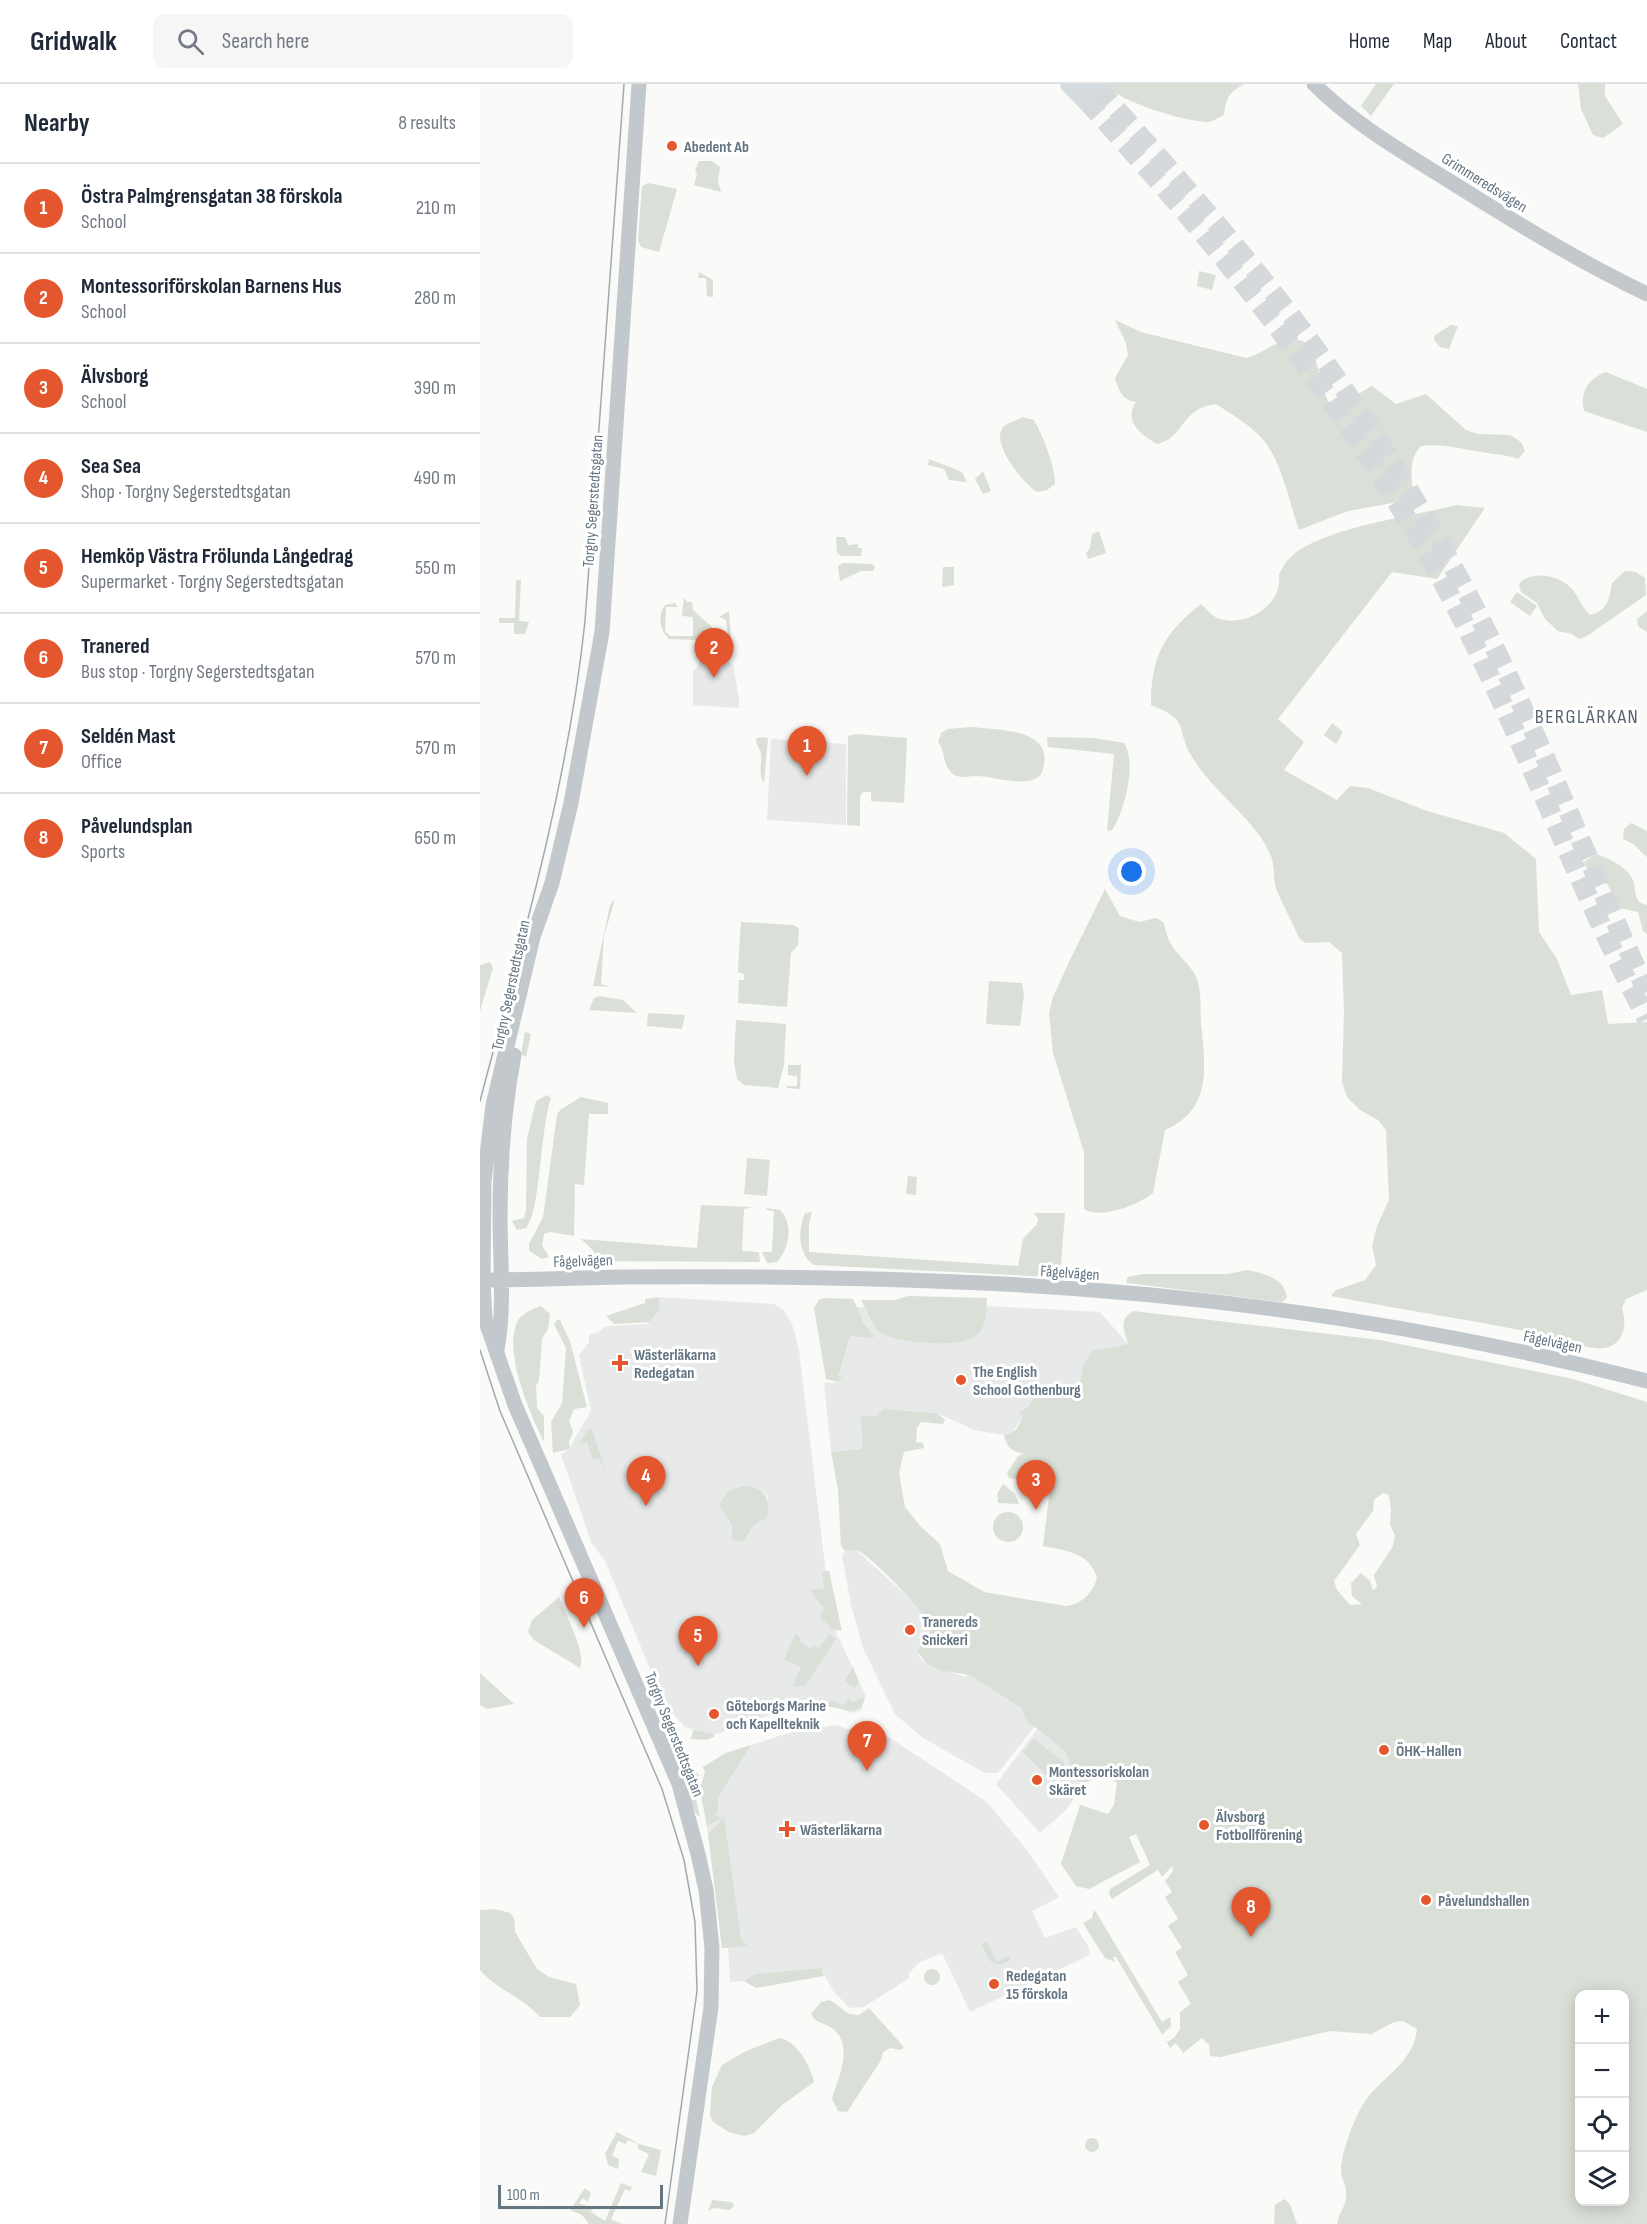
<!DOCTYPE html>
<html lang="en">
<head>
<meta charset="utf-8">
<style>
  body { margin:0; font-family:"Sofia Sans Condensed",sans-serif; background:#f6f6f7; color:#1f2937 }
  .controls { position:absolute; right:18px; bottom:18px; display:grid; overflow:hidden; border-radius:12px; box-shadow:0 3px 15px #0003 }
  .controls button { width:54px; height:54px; display:grid; place-items:center; padding:0; border:0; border-bottom:2px solid #e0e1e3; background:#fff; color:#1f2937; font:30px sans-serif }
  .scale { position:absolute; left:18px; bottom:15px; width:165px; box-sizing:border-box; padding-left:6px; border:3px solid #657683; border-top:0; font-size:16px; line-height:21px; white-space:nowrap; color:#657683; -webkit-text-stroke:4px #fff; paint-order:stroke }
  .you { position:absolute; left:652px; top:788px; width:21px; height:21px; margin:-15px; border:4px solid #fff; border-radius:50%; background:#1a73e8; box-shadow:0 0 0 9px #1a73e833 }
  .badge { display:grid; place-items:center; width:39px; height:39px; border-radius:50%; background:#e4572e; color:#fff; font-size:20px; font-weight:700 }
  .pin { position:absolute; translate:-50% -50px; filter:drop-shadow(0 2px 3px #0008) }
  .pin::after { content:''; position:absolute; top:32px; width:21px; height:18px; background:inherit; clip-path:polygon(0 0,100% 0,50% 100%) }
  .list { margin:0; padding:0; list-style:none }
  h2 { display:flex; justify-content:space-between; align-items:center; height:78px; margin:0; padding:0 24px; font-size:26px }
  h2 small { font-size:20px; font-weight:400; color:#747a83 }
  .list li { display:grid; grid-template-columns:39px 1fr auto; gap:18px; align-items:center; box-sizing:border-box; height:90px; padding:0 24px; border-top:2px solid #e0e1e3 }
  .list b { display:block; font-size:22px; white-space:nowrap }
  .list p { margin:0; font-size:20px; white-space:nowrap; color:#747a83 }
  .list em { font-size:20px; font-style:normal; color:#747a83 }
  .icon { flex:none; width:33px; height:33px; fill:none; stroke:currentColor; stroke-width:2; stroke-linecap:round; stroke-linejoin:round }
  .map { position:relative; flex:none; width:1167px; height:2140px; overflow:hidden }
  header { display:flex; align-items:center; gap:36px; box-sizing:border-box; height:84px; padding:0 30px; background:#fff; border-bottom:2px solid #e0e1e3 }
  header strong { font-size:28px }
  nav { display:flex; gap:33px; margin-inline-start:auto; font-size:21px }
  .search { width:420px; height:54px; background:#f6f6f7; display:flex; align-items:center; gap:15px; box-sizing:border-box; padding:0 21px; border-radius:12px; color:#747a83; font-size:22px }
  main { display:flex }
  aside { flex:1; background:#fff }
  .map>svg:first-child { display:block }
  .built { fill:#e8e9e9; fill-rule:evenodd }
  .green { fill:#dadfd7; fill-rule:evenodd }
  .lines { fill:none; stroke-linecap:round; stroke-linejoin:round }
  .trunk-tunnel { stroke:#d5d9db; stroke-width:20; stroke-dasharray:20 10; stroke-linecap:butt }
  .tertiary { stroke:#c3c8cc; stroke-width:15 }
  .trunk { stroke:#d6dbdf; stroke-width:20 }
  .tram { stroke:#a2aab0; stroke-width:1.5 }
  .poi-dot { fill:#e4572e; stroke:#fff; stroke-width:2 }
  .labels { text-anchor:middle; stroke-width:6; stroke-linejoin:round; paint-order:stroke }
  .poi-label { font-size:16px; font-weight:bold; fill:#657683; stroke:#fff; text-anchor:start }
  .street-label { font-size:16px; fill:#657683; stroke:#fff }
  .quarter-label { font-size:20px; letter-spacing:1.5px; fill:#57646e; stroke:#fff }
</style>
</head>
<body>
<header>
<strong>Gridwalk</strong>
<div class="search"><svg class="icon" aria-label="search" viewBox="0 0 24 24"><circle cx="10" cy="10" r="6"/><path d="M15 15l6 6"/></svg>Search here</div>
<nav><a>Home</a><a>Map</a><a>About</a><a>Contact</a></nav>
</header>
<main>
<aside>
<h2>Nearby<small>8 results</small></h2>
<ul class="list">
<li><span class="badge">1</span><div><b>Östra Palmgrensgatan 38 förskola</b><p>School</p></div><em>210 m</em></li>
<li><span class="badge">2</span><div><b>Montessoriförskolan Barnens Hus</b><p>School</p></div><em>280 m</em></li>
<li><span class="badge">3</span><div><b>Älvsborg</b><p>School</p></div><em>390 m</em></li>
<li><span class="badge">4</span><div><b>Sea Sea</b><p>Shop · Torgny Segerstedtsgatan</p></div><em>490 m</em></li>
<li><span class="badge">5</span><div><b>Hemköp Västra Frölunda Långedrag</b><p>Supermarket · Torgny Segerstedtsgatan</p></div><em>550 m</em></li>
<li><span class="badge">6</span><div><b>Tranered</b><p>Bus stop · Torgny Segerstedtsgatan</p></div><em>570 m</em></li>
<li><span class="badge">7</span><div><b>Seldén Mast</b><p>Office</p></div><em>570 m</em></li>
<li><span class="badge">8</span><div><b>Påvelundsplan</b><p>Sports</p></div><em>650 m</em></li>
</ul>
</aside>
<div class="map">
<svg width="1167" height="2140" viewBox="0 0 1167 2140">
  <rect width="100%" height="100%" fill="#fafaf8"/>
  <path class="built" d="M221,577l28,1 4,3 6,33v10l-46,-3v-33z
    M291,655l75,5v81l-79,-5z
    M179,1213l115,7 10,6 8,14 7,26 27,224 11,60 29,62 -5,14 -8,3 -32,-10h-18l-92,33 -26,-9 -12,-13 -22,-43 -46,-110 -14,-19 -30,-88 7,-4 23,-39 -12,-56 10,-13v-8l9,-1 8,-7 41,-2 13,-15zM281,1406l7,7 -2,21 -11,6 -11,16 -12,-8v-7l-9,-13z
    M469,1220l151,8 28,32 -36,7 -9,14 -3,18 -7,4 -33,1 -11,18 -10,7 3,5 -10,15 -8,2 -30,-5 -37,-17 -32,-3 -28,6 -16,12 1,21 -31,3 -7,-69 14,-1 12,-47 23,3 -17,-31 33,1z
    M376,1466l61,55 13,16 1,7 -14,23 3,7 6,5 39,14 4,-2 52,33 4,11 10,7 -37,47h-13l-62,-35 -28,-24 -32,-66 -12,-43 -9,-49 3,-5z
    M356,1641l11,4 34,3 106,70 40,48 32,47 -27,14 13,27 31,-11 12,19 2,9 -120,57 -28,-59 -22,9 -11,11v5l-45,29 -14,1 -17,-17 -12,-23 -66,6 -11,7 -14,1 -2,-34h-6l-10,-94 -12,-65 5,-17 -2,-5 23,-14 66,-21z
    M558,1644l27,23 12,30 7,2 -18,27 -26,23 -44,-49z"/>
  <path class="green" d="M623,0h142c-15,7 -19,14 -21,31 -5,2 -11,7 -17,7 -28,-2 -83,-19 -104,-38z
    M896,0h18l-23,32 -10,-10z
    M1098,0h27v12l18,28 -20,14 -10,-3 -12,-26z
    M219,77h13l8,6 -2,14 3,11 -27,-7 3,-11 -2,-3z
    M168,99l29,6 -18,63 -18,-5 -3,-7 4,-54z
    M719,187l17,4 -4,15 -15,-4z
    M219,188l14,8v17l-6,-1 -1,-18h-8z
    M635,236l26,12 105,26c14,-3 24,-13 38,-17 42,-12 29,50 50,66l38,-21 24,18 30,-10 40,36 12,4 32,1 11,7 4,9 -7,8c-12,-5 -23,-4 -36,-7 -22,-3 -39,-9 -61,-6 -14,15 -9,34 -7,53l-66,12 -49,19c-10,-28 -16,-64 -34,-88 -13,-16 -32,-27 -49,-38 -36,4 -31,34 -59,40 -16,-9 -34,-23 -21,-42 -14,-2 -17,-11 -21,-24l13,-23 -2,-12z
    M971,241l7,1 -9,23 -9,-2 -6,-7 1,-5z
    M1126,288l41,17v43l-63,-21c-5,-19 5,-33 22,-39z
    M542,333l12,3c9,17 21,45 21,64l-8,6 -10,2c-13,-8 -45,-47 -35,-63 3,-6 15,-8 20,-12z
    M449,375l33,13 5,10 -18,-2 -5,-11 -16,-4z
    M503,387l8,20 -8,3 -8,-15z
    M976,421l29,3 -48,71 -45,-7 -114,147 26,23 -20,28 53,30 13,-14 18,2 59,23 77,22 32,26 3,73 18,27 14,36 31,-5 6,34 39,-2v268l-21,9 -4,9c5,17 3,35 -17,40 -16,3 -54,-12 -71,-15 -68,-14 -136,-24 -203,-37l5,-6 29,-10 11,-15 -4,-19 5,-20 12,-26 -3,-70 -8,-10 -18,-10 -13,-13 -5,-15 2,-71 -2,-58 -13,-11 -24,1 -6,-5c-7,-17 -17,-34 -23,-50 -3,-10 -1,-22 -5,-32 -14,-36 -61,-66 -80,-101 -16,-29 0,-34 -40,-50 0,-48 13,-72 50,-101 6,5 11,13 19,15 27,8 63,-14 59,-44 3,-7 7,-14 13,-19 30,-28 122,-40 164,-51z
    M619,447l7,22 -18,6 -2,-6 4,-5 2,-14z
    M356,453h9l3,8 10,-1v4h4l-1,8h-20l-4,-4z
    M363,479l29,1 3,3 -2,4h-12l-21,10 -2,-15z
    M463,483h11v18l-12,2z
    M1145,487l11,1 9,6 1,17 -59,41 -8,3 -7,-5 -14,-3 -13,-12 -8,-16 -16,-11 -2,-8c12,-14 40,-9 52,4 8,8 10,19 19,27 18,-5 19,-15 22,-32z
    M36,496h5l-2,41 10,1 -4,12h-11v-11h-15v-5h16z
    M1037,508l20,14 -7,10 -20,-14z
    M204,513l3,5h5l1,8 19,17 2,11 14,-2 -2,-16 -7,-3 10,-6 2,26 -4,4 -58,-2c-9,-9 -12,-23 -4,-34l10,-2 3,4h-12l-1,24 5,5h23v-19l-11,-1z
    M1167,527v21l-9,-6 -1,-7z
    M852,639l11,9 -7,12 -12,-9z
    M492,643c24,3 78,1 72,37 -1,6 -2,12 -9,15 -16,7 -42,-3 -59,-3 -9,0 -16,3 -23,-2 -11,-8 -7,-22 -15,-32l3,-9 7,-4z
    M376,650l51,4 -3,65 -33,-2v-9h-8l-3,5v29l-13,-1 1,-89z
    M280,653l8,1 -4,45c-6,-8 -2,-19 -3,-30 -1,-5 -5,-8 -5,-14z
    M567,653l47,1 30,5c13,19 1,68 -12,87l-5,1 7,-77 -66,-7z
    M1151,739l16,8v26l-14,-13 -10,-5 1,-10z
    M1116,770c14,5 34,14 38,29 1,7 1,12 5,19l8,3v29l-4,-3 -5,-19 -18,-4c-13,-23 -9,-25 -33,-39l-3,-7z
    M625,805l15,27 19,6 17,-4 7,4c3,7 4,16 8,22 6,11 20,21 25,33 6,13 4,31 5,46 4,43 12,86 -36,107l-12,63c-13,11 -53,27 -69,16v-57l-31,-99 -4,-40 4,-16 17,-37z
    M135,815l-11,37 -3,48 9,3 -17,-1 17,-81z
    M261,838l52,3 6,3 -1,17 -7,8 -4,54 -49,-4 1,-23h5v-6l-6,-2v-3z
    M10,878l3,6 -13,43v-46z
    M509,897l33,2 2,12 -4,31 -34,-2z
    M120,912l23,4 14,13 -48,-3 5,-12z
    M168,929l37,2 -3,14 -35,-3z
    M256,936l50,4 -2,41 -6,23 -34,-3 -7,-6 -3,-16z
    M45,948l6,2 -5,23 -5,-3z
    M308,981h13l-1,24 -13,-1v-2h10v-10l-9,-1z
    M67,1011l4,3c-11,30 -10,113 -25,130l-9,2 -5,-9 12,-3 2,-7 1,-72 9,-38z
    M101,1013l27,6v11h-19l-5,71 -9,-1 -1,52 -24,-4 -6,2 -2,11 7,12 -7,2 -13,-8v-7l14,-27 14,-102 3,-5z
    M267,1074l23,2 -3,36 -23,-2z
    M428,1092l9,1 -1,18 -10,-1z
    M221,1121l52,2 -9,2 -2,42 17,1 1,10 -163,-1 -4,-11 -12,-11 116,9z
    M287,1124l13,2c14,13 9,40 -3,52l-10,1 -5,-11h10l2,-41 -8,-1z
    M332,1128l-3,11v29l209,14 5,-27 14,-15 1,-5 -4,-6h31l-4,51 -2,8 -8,5 -237,-12c-17,-12 -16,-35 -9,-52z
    M768,1186c17,4 37,8 39,28l-5,4 -155,-19 -1,-2 2,-4 14,-3h85z
    M428,1212l79,2c-1,12 0,27 -9,36 -16,16 -83,9 -101,-3l-16,-31h34z
    M179,1213l1,12 -11,13 -35,2 -8,-8 39,-13v-4z
    M345,1214l28,1 11,24 10,13 -1,2 -23,-2 -11,40 3,1 -4,5 -12,-3 -12,-71 5,-8z
    M61,1222l9,8 -2,15 -6,10 -3,41 -3,6 1,22 7,8v26c-14,-28 -39,-86 -28,-117 3,-11 15,-15 25,-19z
    M653,1227l247,29 193,39 74,23v822h-310c1,-10 8,-16 9,-26 2,-10 -4,-17 -5,-26 -1,-16 13,-52 21,-66 16,-28 51,-40 55,-77l-14,-8 -9,1 -23,12 -41,-3 -110,26 -10,-1 -1,-11 -7,-7 -19,15 -7,-10 -6,5 -54,-91h-3l2,5 -10,-4 -22,-35 9,-5 2,-9 68,113 8,-5 1,9 -9,9 5,7 7,-4 6,-9v-17l11,-8 -13,-22 10,-7 -13,-23 7,-4 -14,-22 10,-7 -13,-22 7,-5 -7,-11 8,-10 -1,-5 -10,11 -4,-7 -46,29 -3,-5 1,-5 40,-24 -14,-31 -7,3 11,25 -51,27 -13,-3 -15,-22 19,-59 28,9 6,-9 3,-22 -10,-9 -23,9 -7,-2 -12,-30 -40,-32 -4,-11 -52,-33 -30,-5 -13,-7 -9,-12 14,-22c-2,-15 -58,-70 -72,-78 -4,-2 -9,0 -14,0l-4,-5 -3,-57 -7,-37 31,-3 -1,-33h16l7,-7 53,4 8,7 -2,4 -22,-2 -4,6 -1,14 7,1 1,5 -20,4 -5,21 6,34 16,20 19,17 8,27 36,21 82,14c15,-1 27,-14 31,-28 -8,-26 -30,-27 -54,-32l8,-66 7,6 -6,-8 -20,-3 -8,5 -15,-2 -2,-5 11,-17 6,-2c-12,-3 -17,-6 -20,-19 11,-2 14,-7 18,-17l-3,-5 10,-7 11,-18 33,-1 7,-4 3,-18 9,-14 36,-7c-4,-15 -10,-23 5,-33zM903,1409l6,2 2,15 -1,15 5,10 -2,11 -19,29 3,12 -4,3 -3,-9 -9,-8 -10,10 1,13 10,8 -12,1 -13,-15 -3,-9 26,-36 -4,-11 17,-23 1,-11zM1100,1910h44v208h-44z
    M77,1236h3l10,21 17,66 -13,2 -5,12 4,11 -4,10 1,7 -17,4 -2,-31 11,-19 4,-55 -12,-24z
    M108,1345h4l13,42 -7,-13 -5,2 -6,-18 -8,2z
    M523,1400l12,10 4,10 -21,-1 -1,-9z
    M262,1402c21,0 30,11 25,32l-12,6 -11,16 -6,2 -6,-4v-13l-13,-20 10,-14z
    M513 1443a15 15 0 1 1 30 0a15 15 0 1 1-30 0Z
    M342,1487h7l13,60 -10,-2 -12,-12 4,-9 -14,-18 14,-1z
    M79,1513c6,16 28,57 21,71l-46,-28 -6,-8 4,-12z
    M315,1550l6,4 -2,3 12,8 2,-4 6,3 10,-14 7,5 -31,47 -13,1 9,-20 -17,-7z
    M373,1583l6,15 -4,6 -10,-7z
    M0,1589l34,31 -27,5 -7,-4z
    M384,1614l-3,10 -10,3 -34,-7 3,-4 7,4 5,-5 11,7 5,-7 6,4 4,-4z
    M213,1646l21,4v3l-7,3 -16,-1z
    M554,1655l30,23 1,19 -17,-4 -25,-25z
    M271,1661l-33,52v11l-3,7 7,3 -15,8 -7,-37 5,-17 -2,-5 23,-14z
    M217,1688l2,4 -4,19 5,22c-13,-10 -13,-32 -3,-45z
    M244,1733l17,122 7,7 -26,2 -14,-114z
    M15,1825l15,4 4,5 1,14 22,37 12,8 27,7 4,21 -10,12h-30c-17,-20 -43,-27 -60,-47v-60z
    M507,1857l10,21 12,-6 1,4 -10,5 -10,-4 -9,-17z
    M341,1884l3,8 -68,12 -12,-7 11,-7z
    M444 1893a8 8 0 1 1 16 0a8 8 0 1 1-16 0Z
    M350,1916l19,14 10,1 10,-7 35,39 -3,3 -11,-2 -7,4 -2,8 -34,52 -9,-1 -6,-12c6,-21 24,-56 -2,-72 -8,-5 -15,-4 -19,-13l10,-12z
    M299,1954c18,3 31,27 35,44l-32,23 -28,28 -10,3 -15,-4 -16,-10 -3,-7 2,-28 10,-22 22,-13z
    M137,2048l22,12 22,6 -5,26 -15,-4 8,-18 -11,-5v-5l-10,-4 -2,4 -8,-3 -6,15 7,3 -1,10 -10,-4 -3,-11z
    M605 2061a7 7 0 1 1 14 0a7 7 0 1 1-14 0Z
    M141,2099l11,4 -2,4 -5,-2 -14,30 11,5h-33l-7,-9 -12,-5 15,-22 6,5 -3,9 -5,-4 -4,5 14,5 -2,4 14,9z
    M804,2115l6,5 7,20h-23l1,-19z
    M232,2116l20,2 2,4 -4,4 -16,-2 -6,3z"/>
  <g class="lines">
    <path class="trunk-tunnel" d="M617,3c71,81 143,160 207,246 61,83 117,172 165,264 67,128 118,264 178,395
      M605,15c137,150 256,297 354,476 78,144 132,299 208,444"/>
    <path class="tertiary" d="M159,0l-37,548 -31,171 -19,80 -19,54 -40,168 -9,76 -1,99 2,39 30,86 164,379 19,70 8,36 6,58 -1,59 -31,217
      M834,0c39,39 87,67 134,96 65,41 130,81 199,114
      M0,1196c47,0 94,-2 142,-3 112,-1 224,0 336,5 231,9 465,42 689,99
      M17,1266c8,-43 3,-89 3,-133 0,-54 4,-109 14,-162"/>
    <path class="trunk" d="M590,0l15,15
      M614,0l3,3"/>
    <path class="tram" d="M0,1017c42,-159 88,-317 105,-480l39,-537
      M0,1266l20,61 162,378 22,71 11,62 2,69 -32,233"/>
  </g>
  <g class="poi-dot">
    <circle cx="192" cy="62" r="6"/>
    <path d="M137 1270h6v6h6v6h-6v6h-6v-6h-6v-6h6z"/>
    <circle cx="481" cy="1296" r="6"/>
    <circle cx="430" cy="1546" r="6"/>
    <circle cx="234" cy="1630" r="6"/>
    <circle cx="904" cy="1666" r="6"/>
    <circle cx="557" cy="1696" r="6"/>
    <circle cx="724" cy="1741" r="6"/>
    <path d="M304 1736h6v6h6v6h-6v6h-6v-6h-6v-6h6z"/>
    <circle cx="946" cy="1816" r="6"/>
    <circle cx="514" cy="1900" r="6"/>
  </g>
  <g class="labels">
    <g class="poi-label">
      <text x="204" y="68">Abedent Ab</text>
      <text x="154" y="1276">Wästerläkarna<tspan x="154" dy="18">Redegatan</tspan></text>
      <text x="493" y="1293">The English<tspan x="493" dy="18">School Gothenburg</tspan></text>
      <text x="442" y="1543">Tranereds<tspan x="442" dy="18">Snickeri</tspan></text>
      <text x="246" y="1627">Göteborgs Marine<tspan x="246" dy="18">och Kapellteknik</tspan></text>
      <text x="916" y="1672">ÖHK-Hallen</text>
      <text x="569" y="1693">Montessoriskolan<tspan x="569" dy="18">Skäret</tspan></text>
      <text x="736" y="1738">Älvsborg<tspan x="736" dy="18">Fotbollförening</tspan></text>
      <text x="320" y="1751">Wästerläkarna</text>
      <text x="958" y="1822">Påvelundshallen</text>
      <text x="526" y="1897">Redegatan<tspan x="526" dy="18">15 förskola</tspan></text>
    </g>
    <g class="street-label">
      <text transform="translate(1005 98) rotate(32)" y="6">Grimmeredsvägen</text>
      <text transform="translate(112 417) rotate(-86)" y="6">Torgny Segerstedtsgatan</text>
      <text transform="translate(30 901) rotate(-78)" y="6">Torgny Segerstedtsgatan</text>
      <text transform="translate(103 1176) rotate(-2)" y="6">Fågelvägen</text>
      <text transform="translate(590 1188) rotate(4)" y="6">Fågelvägen</text>
      <text transform="translate(1073 1257) rotate(12)" y="6">Fågelvägen</text>
      <text transform="translate(195 1650) rotate(68)" y="6">Torgny Segerstedtsgatan</text>
    </g>
    <g class="quarter-label">
      <text x="1107" y="639">BERGLÄRKAN</text>
    </g>
  </g>
</svg>
<div class="controls">
<button>+</button>
<button>−</button>
<button><svg class="icon" aria-label="locate" viewBox="0 0 24 24"><circle cx="12" cy="12" r="6"/><path d="M12 2v4M12 18v4M2 12h4M18 12h4"/></svg></button>
<button><svg class="icon" aria-label="layers" viewBox="0 0 24 24"><path d="M12 4l9 5-9 5-9-5zM3 14l9 5 9-5"/></svg></button>
</div>
<div class="scale">100 m</div>
<div class="you"></div>
<div class="pin badge" style="left:327px;top:692px">1</div>
<div class="pin badge" style="left:234px;top:594px">2</div>
<div class="pin badge" style="left:556px;top:1426px">3</div>
<div class="pin badge" style="left:166px;top:1422px">4</div>
<div class="pin badge" style="left:218px;top:1582px">5</div>
<div class="pin badge" style="left:104px;top:1544px">6</div>
<div class="pin badge" style="left:387px;top:1687px">7</div>
<div class="pin badge" style="left:771px;top:1853px">8</div>
</div>
</main>
</body>
</html>
